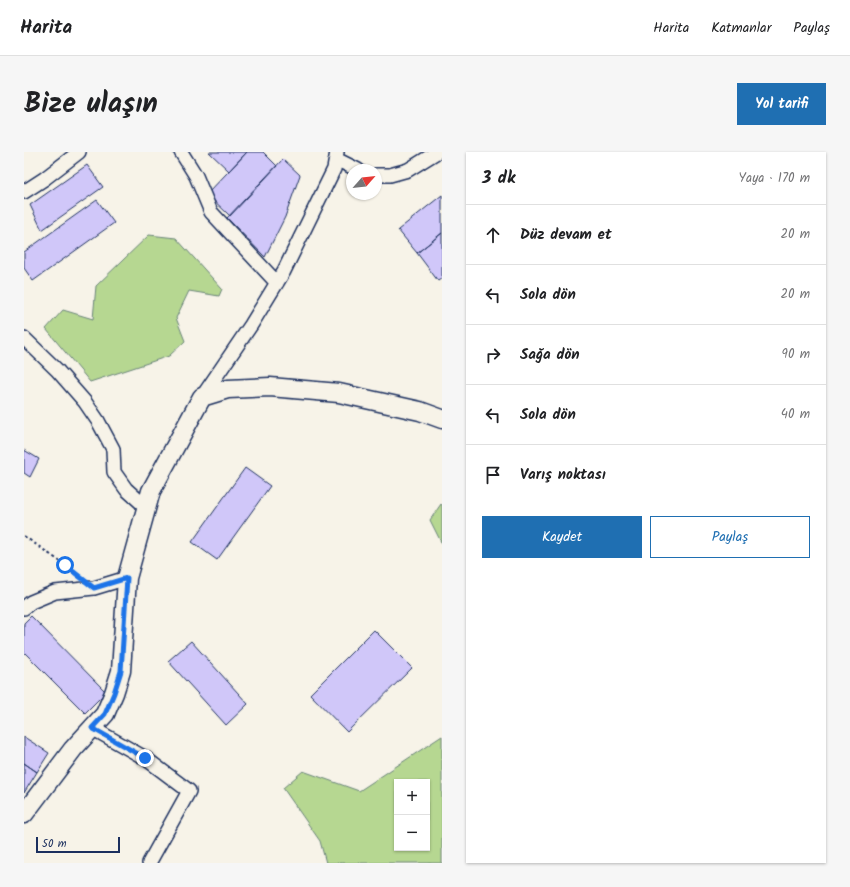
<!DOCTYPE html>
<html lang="tr">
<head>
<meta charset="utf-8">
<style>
  body { margin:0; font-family:Kalam,sans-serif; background:#f6f6f6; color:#202124 }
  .controls { position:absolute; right:12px; bottom:12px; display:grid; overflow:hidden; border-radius:0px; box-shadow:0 1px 3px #0004 }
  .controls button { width:36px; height:36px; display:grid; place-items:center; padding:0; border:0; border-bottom:1px solid #e0e0e0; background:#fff; color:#202124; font:20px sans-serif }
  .compass { position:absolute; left:322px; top:12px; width:36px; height:36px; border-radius:50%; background:#fff; box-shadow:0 1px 3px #0004; rotate:63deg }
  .scale { position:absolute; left:12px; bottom:10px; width:84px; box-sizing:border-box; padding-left:4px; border:2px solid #1b2f5e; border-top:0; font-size:11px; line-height:14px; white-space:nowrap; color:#1b2f5e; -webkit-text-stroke:3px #f7f3e8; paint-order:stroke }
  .stop { position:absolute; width:12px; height:12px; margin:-9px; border:3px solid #1a73e8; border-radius:50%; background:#fff }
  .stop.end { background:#1a73e8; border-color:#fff; box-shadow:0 1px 4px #0008 }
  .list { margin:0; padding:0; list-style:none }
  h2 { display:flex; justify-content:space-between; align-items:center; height:52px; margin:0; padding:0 16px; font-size:17px }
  h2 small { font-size:13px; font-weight:400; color:#757577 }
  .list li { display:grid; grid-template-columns:26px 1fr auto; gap:12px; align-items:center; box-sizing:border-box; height:60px; padding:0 16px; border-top:1px solid #e0e0e0 }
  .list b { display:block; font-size:15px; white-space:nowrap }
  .list em { font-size:13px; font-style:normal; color:#757577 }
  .actions { display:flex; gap:8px; padding:12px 16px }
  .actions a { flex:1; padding:9px 0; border:1px solid #1f6fb2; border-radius:0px; text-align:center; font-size:14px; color:#1f6fb2 }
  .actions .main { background:#1f6fb2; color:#fff }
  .icon { flex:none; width:22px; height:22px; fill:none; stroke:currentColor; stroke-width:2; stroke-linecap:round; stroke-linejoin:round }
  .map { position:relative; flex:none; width:418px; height:711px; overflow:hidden; border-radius:0px }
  header { display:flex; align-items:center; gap:24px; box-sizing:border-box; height:56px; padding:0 20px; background:#fff; border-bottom:1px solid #e0e0e0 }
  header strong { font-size:19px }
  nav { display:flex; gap:22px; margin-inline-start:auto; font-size:14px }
  .intro { display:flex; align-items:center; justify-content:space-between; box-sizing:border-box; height:96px; padding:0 24px }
  h1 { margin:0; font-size:28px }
  .button { padding:10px 18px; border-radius:0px; background:#1f6fb2; color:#fff; font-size:14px; font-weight:700 }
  main { display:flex; gap:24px; padding:0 24px }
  aside { flex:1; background:#fff; border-radius:0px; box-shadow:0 1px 3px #0004 }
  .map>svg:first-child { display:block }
  .green { fill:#b6d791; stroke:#688378; fill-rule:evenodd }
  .building { fill:#d0c7f9; stroke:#1b2f5e }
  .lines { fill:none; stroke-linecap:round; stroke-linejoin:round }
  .street-casing { stroke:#1b2f5e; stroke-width:16 }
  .secondary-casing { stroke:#1b2f5e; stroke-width:21 }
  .path { stroke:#1b2f5e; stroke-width:2; stroke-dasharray:3 3; stroke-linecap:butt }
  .street { stroke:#f7f3e8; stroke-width:13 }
  .secondary { stroke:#f7f3e8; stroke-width:18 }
  .route { stroke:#1a73e8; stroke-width:5 }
</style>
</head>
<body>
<header>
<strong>Harita</strong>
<nav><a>Harita</a><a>Katmanlar</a><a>Paylaş</a></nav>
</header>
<div class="intro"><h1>Bize ulaşın</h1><a class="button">Yol tarifi</a></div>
<main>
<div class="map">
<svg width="418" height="711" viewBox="0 0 418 711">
  <rect width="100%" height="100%" fill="#f7f3e8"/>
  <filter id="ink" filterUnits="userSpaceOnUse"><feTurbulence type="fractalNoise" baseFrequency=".025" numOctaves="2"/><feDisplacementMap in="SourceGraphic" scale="8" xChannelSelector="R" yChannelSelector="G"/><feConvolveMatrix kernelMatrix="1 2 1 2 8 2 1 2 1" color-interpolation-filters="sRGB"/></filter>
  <g filter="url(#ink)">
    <path class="green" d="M125,83l27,3 46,51 -3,7 -30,-5 -13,27 9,23 -16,15 -79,26 -44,-53 17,-19 30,9 3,-33z
      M417,352l1,1v39l-12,-24z
      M418,584v127h-116l-6,-22 -37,-53 20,-17 56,20zM373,630h30v66h-30z"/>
    <path class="building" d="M185,0h38l-18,19z
      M223,0h16l14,14 -47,50 -23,-22z
      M259,7l17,16 -15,42 -20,40 -38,-39z
      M63,13l16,22 -61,43 -12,-25z
      M418,43v38l-25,20 -19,-23z
      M73,48l17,23 -81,58 -9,-13v-16z
      M418,81v45l-4,3 -21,-28z
      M0,298l15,9 -9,18 -6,-4z
      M221,316l25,18 -53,74 -25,-18z
      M7,464l75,76 -21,21 -61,-61v-29z
      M350,478l38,38 -65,64 -37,-38z
      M167,489l57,63 -22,21 -58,-64z
      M0,585l25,16 -12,19 -13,-9z
      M0,611l13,9 -13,21z"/>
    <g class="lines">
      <defs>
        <path id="street" d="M157,0l15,24 15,36 66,71
          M312,7l22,11
          M352,23h14l18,-5 29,-18
          M0,40l20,-13 35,-27
          M0,186l33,32 28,32 13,19 15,28 1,23 12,17 21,19
          M178,245l49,-72 33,-54 50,-102 3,-17
          M0,456l7,-6 24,-10 39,-4 33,-10
          M68,576l53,30 44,33 -40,72"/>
        <path id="secondary" d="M0,662l49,-65 32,-35 9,-21 7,-22 6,-93 24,-87 51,-94 26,-8 42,-2 69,6 81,18 22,8"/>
      </defs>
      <use href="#street" class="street-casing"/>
      <use href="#secondary" class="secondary-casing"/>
      <path class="path" d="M0,384l41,29 16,13"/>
      <use href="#street" class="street"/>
      <use href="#secondary" class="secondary"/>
    </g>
  </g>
  <g class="lines" filter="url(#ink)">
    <path class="route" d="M41,413l29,23 33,-10 -6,93 -7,22 -9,21 -13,14 53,30"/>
  </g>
</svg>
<div class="controls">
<button>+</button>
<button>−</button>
</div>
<svg class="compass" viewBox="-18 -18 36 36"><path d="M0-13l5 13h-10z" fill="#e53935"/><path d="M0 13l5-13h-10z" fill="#757577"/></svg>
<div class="scale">50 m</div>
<div class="stop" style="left:41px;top:413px"></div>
<div class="stop end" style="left:121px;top:606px"></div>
</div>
<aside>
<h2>3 dk<small>Yaya · 170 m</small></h2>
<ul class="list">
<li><svg class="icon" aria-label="ahead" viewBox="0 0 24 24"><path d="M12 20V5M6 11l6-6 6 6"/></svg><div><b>Düz devam et</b></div><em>20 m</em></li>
<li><svg class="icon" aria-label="left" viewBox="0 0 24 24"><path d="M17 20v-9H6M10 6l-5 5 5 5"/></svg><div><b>Sola dön</b></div><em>20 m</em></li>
<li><svg class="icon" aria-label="right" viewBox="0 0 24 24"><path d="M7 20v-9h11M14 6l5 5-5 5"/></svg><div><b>Sağa dön</b></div><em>90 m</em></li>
<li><svg class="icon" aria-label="left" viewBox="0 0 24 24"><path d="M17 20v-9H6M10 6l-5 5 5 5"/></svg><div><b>Sola dön</b></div><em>40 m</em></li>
<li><svg class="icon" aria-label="arrive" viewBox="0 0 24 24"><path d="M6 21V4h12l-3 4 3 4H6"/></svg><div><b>Varış noktası</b></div></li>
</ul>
<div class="actions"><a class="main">Kaydet</a><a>Paylaş</a></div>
</aside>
</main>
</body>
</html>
